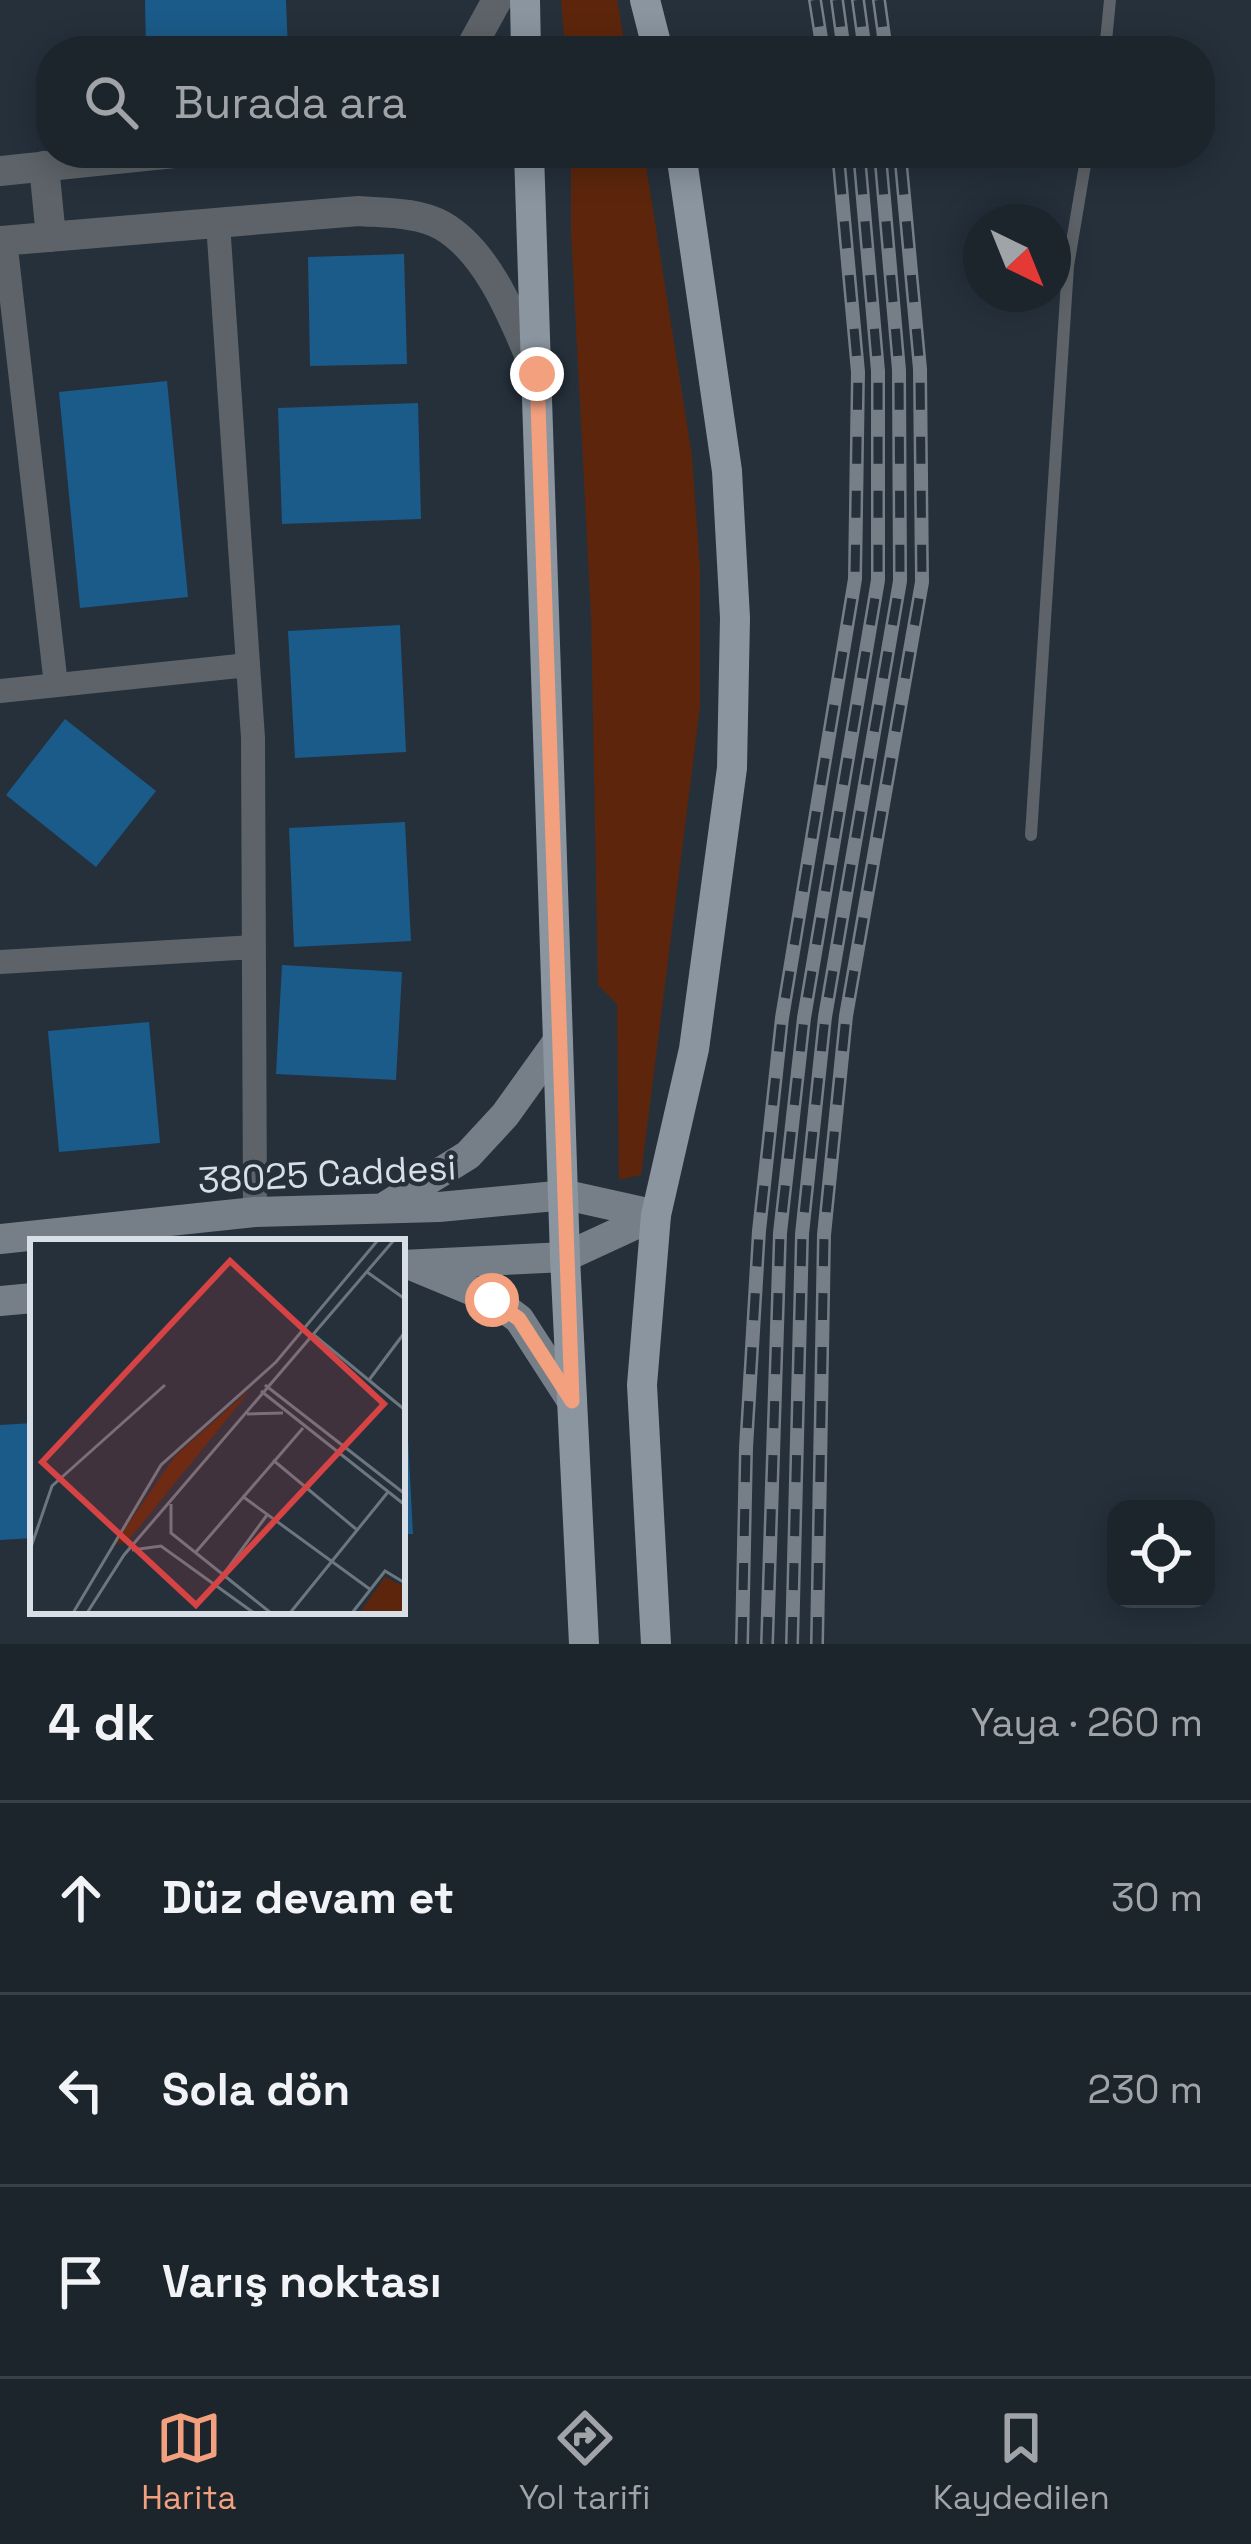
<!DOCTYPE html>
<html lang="tr">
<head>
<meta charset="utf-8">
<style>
  body { margin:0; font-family:"Space Grotesk",sans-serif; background:#252c34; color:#f1f3f6 }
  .controls { position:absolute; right:36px; bottom:36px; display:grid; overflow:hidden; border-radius:24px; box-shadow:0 6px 30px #0003 }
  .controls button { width:108px; height:108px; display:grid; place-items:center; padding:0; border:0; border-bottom:3px solid #3a4148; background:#1c242c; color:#f1f3f6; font:60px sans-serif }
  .compass { position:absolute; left:963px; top:204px; width:108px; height:108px; border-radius:50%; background:#1c242c; box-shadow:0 6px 30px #0003; rotate:137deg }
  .stop { position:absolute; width:36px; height:36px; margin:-27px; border:9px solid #f2a07e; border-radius:50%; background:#fff }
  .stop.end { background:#f2a07e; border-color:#fff; box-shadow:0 3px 12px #0008 }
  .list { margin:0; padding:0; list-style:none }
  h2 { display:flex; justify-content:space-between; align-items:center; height:156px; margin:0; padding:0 48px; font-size:51px }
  h2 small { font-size:39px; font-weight:400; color:#a0a4a9 }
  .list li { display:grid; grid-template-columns:78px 1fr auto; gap:36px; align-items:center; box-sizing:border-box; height:192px; padding:0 48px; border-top:3px solid #3a4148 }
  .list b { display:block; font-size:45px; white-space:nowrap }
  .list em { font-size:39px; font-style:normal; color:#a0a4a9 }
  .icon { flex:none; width:66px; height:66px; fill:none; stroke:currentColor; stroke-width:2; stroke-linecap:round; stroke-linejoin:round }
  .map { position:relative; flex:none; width:1251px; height:1644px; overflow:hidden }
  .search { position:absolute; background:#1c242c; box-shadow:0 6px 30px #0003; left:36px; right:36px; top:36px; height:132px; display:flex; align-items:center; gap:30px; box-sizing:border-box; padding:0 42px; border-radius:48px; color:#a0a4a9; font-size:45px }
  .sheet { height:732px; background:#1c242c }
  nav { display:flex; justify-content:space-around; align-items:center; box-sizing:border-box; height:168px; border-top:3px solid #3a4148; background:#1c242c; font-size:33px; color:#a0a4a9 }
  nav a { display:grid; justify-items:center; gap:6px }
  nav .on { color:#f2a07e }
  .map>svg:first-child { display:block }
  .green { fill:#5d260c }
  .building { fill:#1b5b89 }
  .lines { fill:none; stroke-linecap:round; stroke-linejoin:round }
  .service { stroke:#5d6368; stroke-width:12 }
  .minor { stroke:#5d6368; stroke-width:24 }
  .tertiary { stroke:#5d6368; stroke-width:30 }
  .secondary { stroke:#767f88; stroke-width:30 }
  .primary { stroke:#8a95a0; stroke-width:30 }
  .rail-casing { stroke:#767f88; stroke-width:14 }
  .rail { stroke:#25303b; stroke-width:9; stroke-dasharray:27; stroke-linecap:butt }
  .route { stroke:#f2a07e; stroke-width:15 }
  .labels { text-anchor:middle; stroke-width:9; stroke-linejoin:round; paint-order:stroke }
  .street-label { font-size:36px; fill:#d7dee5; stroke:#25303b }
  .inset-road { fill:none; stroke:#6c767f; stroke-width:3 }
  .view { fill:#d64344; fill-opacity:0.15; stroke:#d64344; stroke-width:6 }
  .inset-edge { fill:none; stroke:#d7dee5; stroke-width:6 }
</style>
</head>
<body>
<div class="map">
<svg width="1251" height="1644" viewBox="0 0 1251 1644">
  <rect width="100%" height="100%" fill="#25303b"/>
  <path class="green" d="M561,0h56l9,51h-61z
    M571,153h73l48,303 8,113v138l-59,468 -22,5 -2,-176 -19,-19 -7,-369 -20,-385z"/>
  <path class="building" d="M145,0h141l2,51h-142z
    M404,254l3,110 -97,2 -2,-109z
    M167,381l21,216 -108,11 -21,-216z
    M418,403l3,116 -139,5 -4,-116z
    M400,625l6,127 -111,6 -7,-127z
    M65,719l91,72 -60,76 -90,-72z
    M405,822l6,119 -117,6 -5,-119z
    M282,965l120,7 -6,108 -120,-6z
    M149,1022l11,121 -101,9 -11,-121z
    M402,1420h5l6,114h-11z
    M33,1423v115l-33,2v-115z"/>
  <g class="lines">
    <path class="service" d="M1105,51l5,-51
      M1031,835l37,-569 19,-113"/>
    <path class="minor" d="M218,223l35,515 2,474
      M5,240l51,445
      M0,691l248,-26
      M0,962l254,-15"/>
    <path class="tertiary" d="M469,51l28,-51
      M44,166l7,71
      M0,171l174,-18
      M0,241l359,-30c27,2 60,1 84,15 47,28 72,96 92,143"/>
    <path class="secondary" d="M383,1208l85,-53 37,-40 53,-74
      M0,1239l255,-27 184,-5 127,-12 90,20
      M402,1265l163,-8 91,-42
      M415,1267l77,32 27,20 53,82
      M0,1301l33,-3"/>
    <path class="primary" d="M525,0l1,51
      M645,0l13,51
      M529,153l36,1104 19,387
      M656,1644l-14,-259 14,-170 38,-166 38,-281 3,-150 -8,-147 -46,-318"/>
    <defs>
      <path id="rail" d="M815,0l8,51
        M837,0l7,51
        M858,0l7,51
        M879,0l7,51
        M742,1644l4,-196 13,-217 23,-213 73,-439 3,-207 -20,-219
        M767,1644l13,-411 24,-215 74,-438v-209l-19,-218
        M792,1644l10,-410 23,-217 75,-436 -1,-211 -19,-217
        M817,1644l7,-409 22,-219 76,-434 -2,-213 -20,-216"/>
    </defs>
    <use href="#rail" class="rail-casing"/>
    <use href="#rail" class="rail"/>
  </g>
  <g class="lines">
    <path class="route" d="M492,1300l27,19 53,82 -35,-1027"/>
  </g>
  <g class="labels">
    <g class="street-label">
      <text transform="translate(327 1173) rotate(-3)" y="13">38025 Caddesi</text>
    </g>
  </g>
  <g transform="translate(30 1239)">
    <rect width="375" height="375" fill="#25303b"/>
    <path d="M222,149l-125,154 -13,3 61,-89zM355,338l20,10v26l-44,-2z" fill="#5d260c"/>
    <path class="inset-road" d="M337,33l38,27M284,96l91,75M339,141l36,-48M235,146l140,109M231,152l144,114M217,175l36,-1M243,221l83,69M212,257l129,94M141,265v29l100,80M0,311l22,-64 113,-101M102,311l29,-4 93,67M165,314l108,-125M193,336l44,-60M43,374l88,-148 115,-103 102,-122M57,374l37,-58 270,-315M260,374l98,-121M322,374l33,-42 20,12"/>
    <path class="view" d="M200,22l154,143 -188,201 -154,-143z"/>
    <rect width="375" height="375" class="inset-edge"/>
  </g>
</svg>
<div class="controls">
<button><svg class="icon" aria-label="locate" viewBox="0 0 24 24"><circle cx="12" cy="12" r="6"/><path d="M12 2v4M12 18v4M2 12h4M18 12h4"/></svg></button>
</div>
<svg class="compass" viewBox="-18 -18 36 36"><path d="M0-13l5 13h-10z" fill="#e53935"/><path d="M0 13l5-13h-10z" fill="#a0a4a9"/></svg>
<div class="stop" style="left:492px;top:1300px"></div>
<div class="stop end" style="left:537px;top:374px"></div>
<div class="search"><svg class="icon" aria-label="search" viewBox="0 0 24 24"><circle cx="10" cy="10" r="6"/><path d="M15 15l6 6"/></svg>Burada ara</div>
</div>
<section class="sheet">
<h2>4 dk<small>Yaya · 260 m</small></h2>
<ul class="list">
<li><svg class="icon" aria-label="ahead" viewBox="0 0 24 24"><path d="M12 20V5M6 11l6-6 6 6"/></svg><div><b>Düz devam et</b></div><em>30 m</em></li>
<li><svg class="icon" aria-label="left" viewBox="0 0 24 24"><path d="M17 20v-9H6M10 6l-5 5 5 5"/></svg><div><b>Sola dön</b></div><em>230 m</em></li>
<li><svg class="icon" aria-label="arrive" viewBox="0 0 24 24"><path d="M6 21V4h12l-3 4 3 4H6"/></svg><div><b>Varış noktası</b></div></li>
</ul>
</section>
<nav>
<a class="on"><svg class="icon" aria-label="map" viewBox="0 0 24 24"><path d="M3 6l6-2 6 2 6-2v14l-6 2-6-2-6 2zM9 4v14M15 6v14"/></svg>Harita</a>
<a><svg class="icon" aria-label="directions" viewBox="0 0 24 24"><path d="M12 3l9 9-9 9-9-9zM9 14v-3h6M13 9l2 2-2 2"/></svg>Yol tarifi</a>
<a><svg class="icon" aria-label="saved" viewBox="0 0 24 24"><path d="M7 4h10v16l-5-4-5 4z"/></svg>Kaydedilen</a>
</nav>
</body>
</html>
